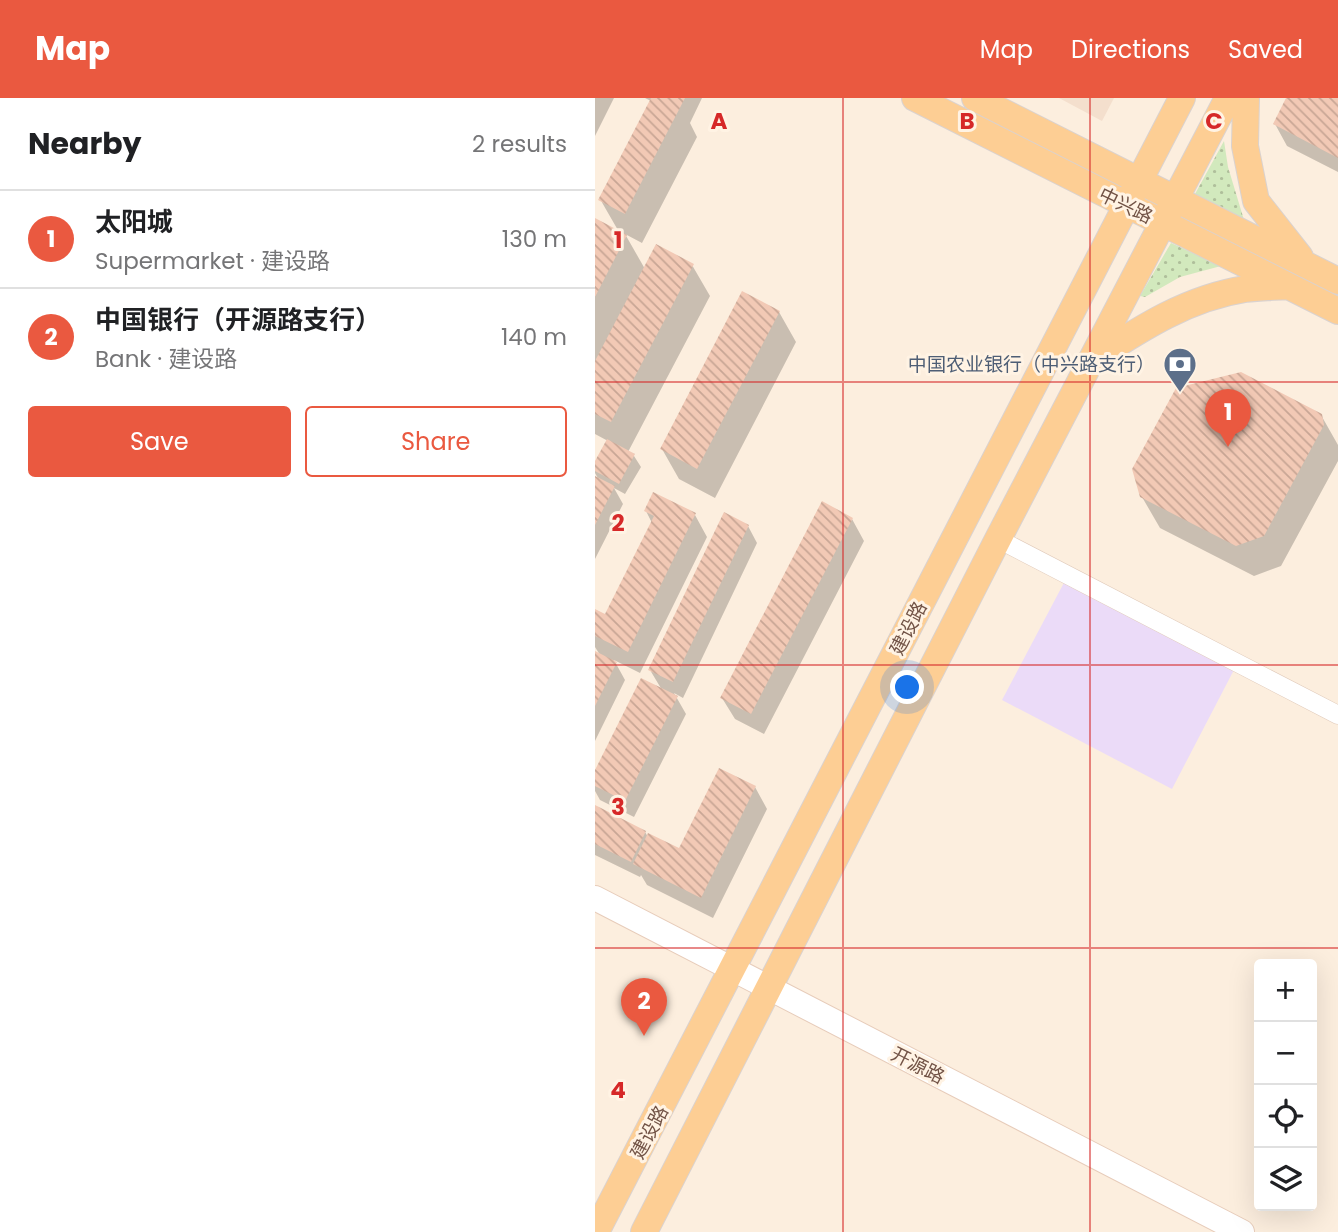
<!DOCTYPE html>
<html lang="en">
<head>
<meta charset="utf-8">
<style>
  body { margin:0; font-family:Poppins,"Noto Sans SC",sans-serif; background:#f6f6f6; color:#202124 }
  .controls { position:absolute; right:21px; bottom:21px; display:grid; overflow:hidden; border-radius:7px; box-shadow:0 7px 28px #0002 }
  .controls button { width:63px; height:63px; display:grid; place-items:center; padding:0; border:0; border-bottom:2px solid #e0e0e0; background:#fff; color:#202124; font:35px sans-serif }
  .you { position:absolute; left:313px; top:590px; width:24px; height:24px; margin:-18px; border:5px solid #fff; border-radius:50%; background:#1a73e8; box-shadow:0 0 0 10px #1a73e833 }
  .badge { display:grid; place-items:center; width:46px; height:46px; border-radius:50%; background:#ea5940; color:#fff; font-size:23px; font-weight:700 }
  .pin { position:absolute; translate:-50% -58px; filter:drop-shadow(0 2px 4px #0008) }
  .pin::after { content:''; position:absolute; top:37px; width:24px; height:21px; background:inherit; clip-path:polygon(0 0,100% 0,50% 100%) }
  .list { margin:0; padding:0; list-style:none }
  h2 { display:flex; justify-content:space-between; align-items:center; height:91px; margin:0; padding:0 28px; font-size:30px }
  h2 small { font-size:23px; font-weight:400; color:#757577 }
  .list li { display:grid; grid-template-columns:46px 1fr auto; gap:21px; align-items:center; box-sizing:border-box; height:98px; padding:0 28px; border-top:2px solid #e0e0e0 }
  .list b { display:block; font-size:26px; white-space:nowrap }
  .list p { margin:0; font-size:23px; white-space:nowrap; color:#757577 }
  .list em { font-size:23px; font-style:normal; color:#757577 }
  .actions { display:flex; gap:14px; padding:21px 28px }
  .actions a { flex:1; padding:16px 0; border:2px solid #ea5940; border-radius:7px; text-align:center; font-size:24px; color:#ea5940 }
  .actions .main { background:#ea5940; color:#fff }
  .icon { flex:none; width:38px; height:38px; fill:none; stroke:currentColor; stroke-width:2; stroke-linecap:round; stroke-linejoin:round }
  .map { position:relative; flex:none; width:743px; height:1134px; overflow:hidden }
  header { display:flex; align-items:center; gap:42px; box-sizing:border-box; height:98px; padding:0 35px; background:#ea5940; color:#fff }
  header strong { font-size:33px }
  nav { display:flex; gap:38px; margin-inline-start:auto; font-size:24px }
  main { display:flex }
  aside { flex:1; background:#fff }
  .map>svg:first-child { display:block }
  .residential { fill:#f4dfcd }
  .education { fill:#ebdbf8 }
  .grass { fill:url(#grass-dots) }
  .shadow { fill:#0003 }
  .building { fill:url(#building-back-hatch) }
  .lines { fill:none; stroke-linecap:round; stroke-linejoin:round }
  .minor-casing { stroke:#e0caba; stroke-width:19 }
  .secondary-casing { stroke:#e7ccba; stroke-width:26 }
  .primary-casing { stroke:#dad2cf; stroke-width:28 }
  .minor { stroke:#fff; stroke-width:18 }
  .secondary { stroke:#fff; stroke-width:24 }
  .primary { stroke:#fdce94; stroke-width:26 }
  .grid { fill:none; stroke:#d62828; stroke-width:2; stroke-opacity:0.55 }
  .labels { text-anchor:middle; stroke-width:6; stroke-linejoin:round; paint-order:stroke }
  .street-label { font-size:19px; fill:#725346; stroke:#fff3e4 }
  .service-label { font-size:19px; fill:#4e5e75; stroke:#fff3e4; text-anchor:end }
  .grid-label { font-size:23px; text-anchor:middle; font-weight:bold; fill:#d62828; stroke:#fff3e4; stroke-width:6; stroke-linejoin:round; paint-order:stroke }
</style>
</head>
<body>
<header>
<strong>Map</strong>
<nav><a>Map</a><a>Directions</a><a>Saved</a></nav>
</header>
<main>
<aside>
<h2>Nearby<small>2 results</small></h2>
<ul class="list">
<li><span class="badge">1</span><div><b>太阳城</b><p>Supermarket · 建设路</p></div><em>130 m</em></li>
<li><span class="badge">2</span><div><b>中国银行（开源路支行）</b><p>Bank · 建设路</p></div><em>140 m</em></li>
</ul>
<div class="actions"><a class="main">Save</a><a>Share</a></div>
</aside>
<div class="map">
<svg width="743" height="1134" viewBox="0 0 743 1134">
  <defs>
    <pattern id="grass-dots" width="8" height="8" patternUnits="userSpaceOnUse" patternTransform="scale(1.75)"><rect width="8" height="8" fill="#d2e9bd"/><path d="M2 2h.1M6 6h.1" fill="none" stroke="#afbf9b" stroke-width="1.8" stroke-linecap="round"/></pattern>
    <pattern id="building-back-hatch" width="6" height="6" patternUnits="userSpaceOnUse" patternTransform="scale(1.75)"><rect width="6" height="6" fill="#f2c9b5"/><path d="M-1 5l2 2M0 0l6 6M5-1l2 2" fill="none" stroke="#c8a695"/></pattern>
  </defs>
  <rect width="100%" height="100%" fill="#fceede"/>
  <path class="residential" d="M464,0h55l-12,23z"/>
  <path class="education" d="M472,479l169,89 -64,123 -170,-89z"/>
  <path class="grass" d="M629,43l4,26 16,53 -49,-26z
    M576,145l50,23 -41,11 -35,20 -5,-1z"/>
  <path class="shadow" d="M0,0h19l-19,38z
    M50,0h57l-12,25 7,14 -55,106 -17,-9 20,35 47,-4 18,31 -82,156 6,4 7,11 -16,27 -11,-6 9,16 -28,55v-81l4,2 -4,-7v-9l13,-23 -13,-7v-214l24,12 -19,-33 51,-98z
    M693,0h50v74l-51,-26 -12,-22z
    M184,214l17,30 -81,156 -36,-19 -17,-30z
    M726,317l17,30v16l-57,105 -27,10 -94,-48 -18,-31z
    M51,413l49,4 12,22 -67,136 -26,-13 11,20 -30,61v-88l5,2 -5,-8v-37l11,6 46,-93z
    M257,421l12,22 -100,193 -29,-15 -13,-21z
    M153,428l9,17 -74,155 -9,-5 12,21 -52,103 -34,-17 -5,-9v-17l67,-84 -12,-20z
    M160,689l12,22 -54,109 -66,-33 -6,-10 -1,2 -45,-22v-48l50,25 3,5 32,13z"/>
  <path class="building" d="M56,0h34l-60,116 -27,-14z
    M691,0h52v60l-65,-34z
    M0,120l32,17 -32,62z
    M61,146l38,20 -83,158 -16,-8v-53z
    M147,193l38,20 -83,158 -37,-20z
    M646,274l81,42 2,11 -60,111 -28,10 -96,-49 -8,-28 44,-81z
    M12,341l28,15 -16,30 -24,-13v-10z
    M0,378l20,10 -20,39z
    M58,394l43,21 -68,139 -33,-16v-27l10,5 49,-98 -10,-5z
    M227,403l31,17 -102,196 -31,-16z
    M129,414l25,13 -76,157 -25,-12z
    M0,553l22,11 -22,44z
    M46,580l37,18 -53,105 -30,-15v-16z
    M124,670l37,18 -55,112 -68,-34 15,-31 31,15z
    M0,707l51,26 -15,31 -36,-18z"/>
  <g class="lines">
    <defs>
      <path id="minor" d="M403,441l340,176"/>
      <path id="secondary" d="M0,800l647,334"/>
      <path id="primary" d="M320,0l423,213
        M380,0l363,183
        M651,0l-1,48 11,55 44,56
        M497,262c48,-31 95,-62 153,-71 14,-2 29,-2 43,-3
        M1,1134l586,-1134
        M49,1134l354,-693 230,-441"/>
    </defs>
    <use href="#minor" class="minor-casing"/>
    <use href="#secondary" class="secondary-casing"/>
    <use href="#primary" class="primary-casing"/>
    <use href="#minor" class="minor"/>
    <use href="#secondary" class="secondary"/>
    <use href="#primary" class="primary"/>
  </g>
  <path class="grid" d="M248,0v1134M495,0v1134M0,284h743M0,567h743M0,850h743"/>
  <defs>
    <symbol id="bank-pin" viewBox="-11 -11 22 30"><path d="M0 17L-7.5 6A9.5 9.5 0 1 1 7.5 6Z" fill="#5c6f8a" stroke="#fff3e4"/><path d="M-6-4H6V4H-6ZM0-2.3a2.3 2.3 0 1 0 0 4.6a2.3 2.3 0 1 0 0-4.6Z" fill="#fff"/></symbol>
  </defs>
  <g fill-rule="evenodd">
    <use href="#bank-pin" x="566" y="247" width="38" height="52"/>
  </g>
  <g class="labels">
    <g class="street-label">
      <text transform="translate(531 107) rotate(26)" y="7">中兴路</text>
      <text transform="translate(313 530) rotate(-63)" y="7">建设路</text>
      <text transform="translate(323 967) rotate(27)" y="7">开源路</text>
      <text transform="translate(54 1034) rotate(-62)" y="7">建设路</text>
    </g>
    <g class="service-label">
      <text x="560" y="273">中国农业银行（中兴路支行）</text>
    </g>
  </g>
  <g class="grid-label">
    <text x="124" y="31">A</text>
    <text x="372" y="31">B</text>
    <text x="619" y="31">C</text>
    <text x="23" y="150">1</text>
    <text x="23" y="433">2</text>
    <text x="23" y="717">3</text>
    <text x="23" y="1000">4</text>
  </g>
</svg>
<div class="controls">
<button>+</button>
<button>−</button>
<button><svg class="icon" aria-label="locate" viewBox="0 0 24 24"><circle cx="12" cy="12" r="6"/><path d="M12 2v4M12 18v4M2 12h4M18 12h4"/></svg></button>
<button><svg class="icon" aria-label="layers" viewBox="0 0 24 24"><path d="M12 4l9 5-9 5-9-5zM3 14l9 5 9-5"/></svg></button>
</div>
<div class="you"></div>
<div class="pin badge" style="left:633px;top:349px">1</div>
<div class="pin badge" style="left:49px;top:938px">2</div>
</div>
</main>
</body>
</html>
